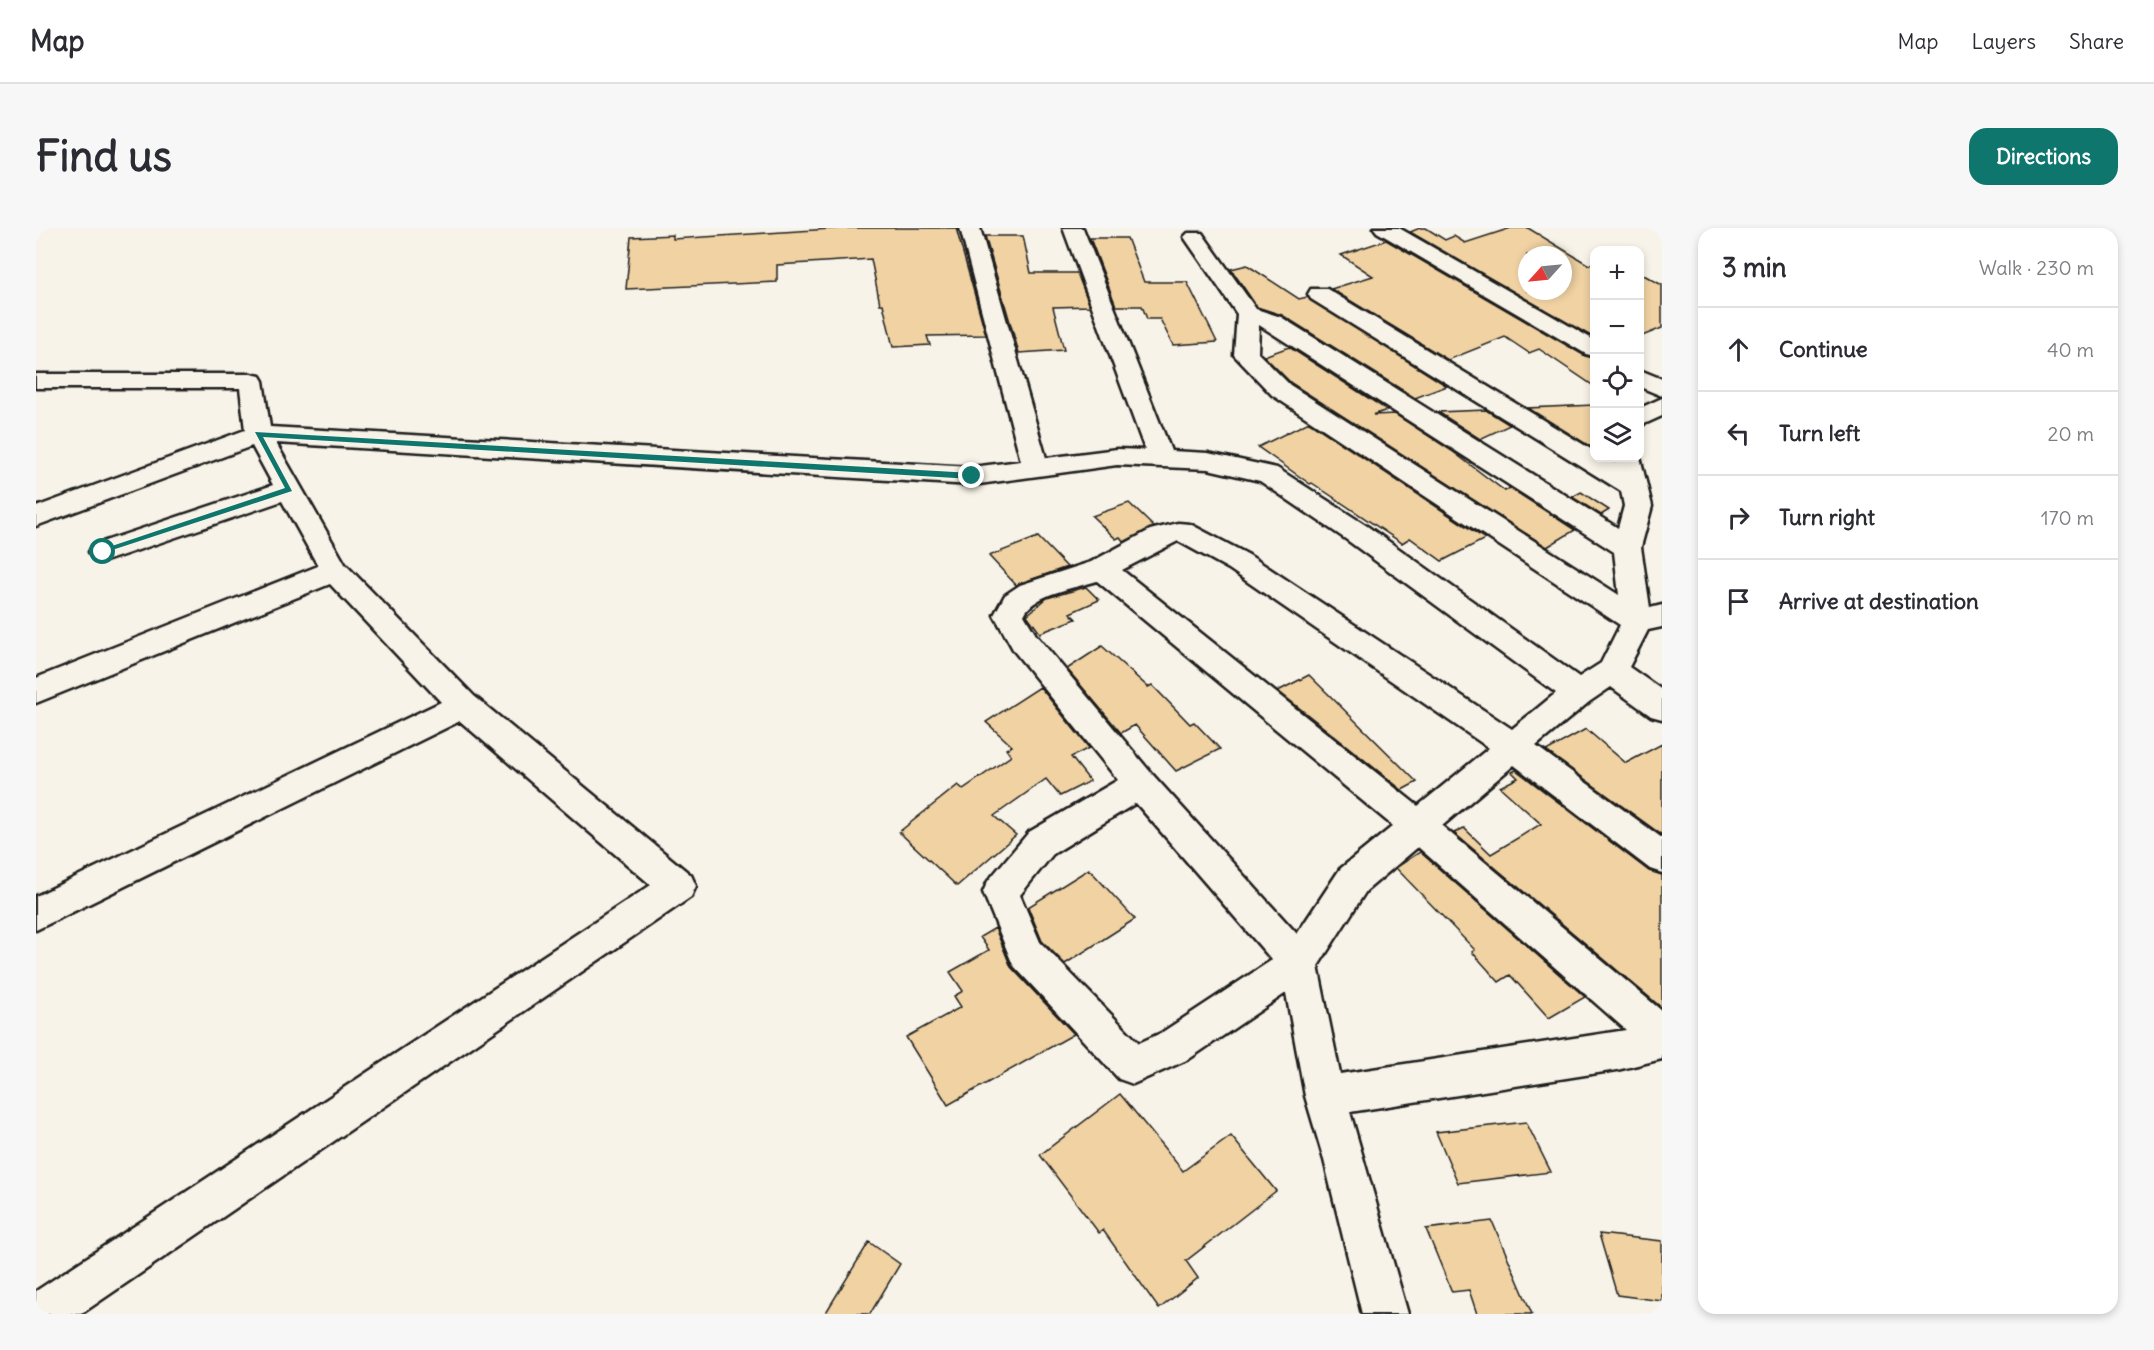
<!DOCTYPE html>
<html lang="en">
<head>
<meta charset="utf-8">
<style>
  body { margin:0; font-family:Delius,sans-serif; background:#f7f7f7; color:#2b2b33 }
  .controls { position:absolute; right:18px; top:18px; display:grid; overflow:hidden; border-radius:12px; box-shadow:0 3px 9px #0003 }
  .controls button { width:54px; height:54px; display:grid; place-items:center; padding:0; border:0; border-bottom:2px solid #e1e1e2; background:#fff; color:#2b2b33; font:30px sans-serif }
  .compass { position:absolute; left:1482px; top:18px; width:54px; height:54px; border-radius:50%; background:#fff; box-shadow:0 3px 9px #0003; rotate:243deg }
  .stop { position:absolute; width:18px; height:18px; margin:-14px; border:4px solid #0f766e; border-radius:50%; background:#fff }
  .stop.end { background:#0f766e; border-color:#fff; box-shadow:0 2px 6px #0008 }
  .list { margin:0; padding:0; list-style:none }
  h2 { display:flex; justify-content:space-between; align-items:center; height:78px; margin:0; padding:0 24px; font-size:26px }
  h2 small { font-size:20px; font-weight:400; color:#7c7c81 }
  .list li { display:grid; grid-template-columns:39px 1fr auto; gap:18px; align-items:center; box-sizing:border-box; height:84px; padding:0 24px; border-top:2px solid #e1e1e2 }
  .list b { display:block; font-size:22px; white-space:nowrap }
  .list em { font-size:20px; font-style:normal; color:#7c7c81 }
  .icon { flex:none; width:33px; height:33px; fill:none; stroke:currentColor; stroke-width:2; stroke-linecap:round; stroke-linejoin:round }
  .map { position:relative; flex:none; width:1626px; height:1086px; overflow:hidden; border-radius:18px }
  header { display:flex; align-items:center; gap:36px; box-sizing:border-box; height:84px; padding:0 30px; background:#fff; border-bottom:2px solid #e1e1e2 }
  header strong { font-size:28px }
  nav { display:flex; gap:33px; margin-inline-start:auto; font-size:21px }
  .intro { display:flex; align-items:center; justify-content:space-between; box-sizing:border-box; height:144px; padding:0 36px }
  h1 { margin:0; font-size:42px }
  .button { padding:15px 27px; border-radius:18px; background:#0f766e; color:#fff; font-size:21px; font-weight:700 }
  main { display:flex; gap:36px; padding:0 36px }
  aside { flex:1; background:#fff; border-radius:18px; box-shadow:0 3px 9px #0003 }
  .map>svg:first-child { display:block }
  .building { fill:#f0d2a3; stroke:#1c1c1c; stroke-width:1.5; fill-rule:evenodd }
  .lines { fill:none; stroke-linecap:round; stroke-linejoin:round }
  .minor-casing { stroke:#1c1c1c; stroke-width:5 }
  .minor { fill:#f7f3e8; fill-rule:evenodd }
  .route { fill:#0f766e }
</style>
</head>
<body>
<header>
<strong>Map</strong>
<nav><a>Map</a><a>Layers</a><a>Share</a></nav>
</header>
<div class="intro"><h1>Find us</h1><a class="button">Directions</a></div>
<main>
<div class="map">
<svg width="1626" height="1086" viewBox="0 0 1626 1086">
  <rect width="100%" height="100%" fill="#f7f3e8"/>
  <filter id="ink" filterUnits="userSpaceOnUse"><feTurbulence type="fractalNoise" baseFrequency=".0167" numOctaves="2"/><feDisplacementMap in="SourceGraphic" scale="12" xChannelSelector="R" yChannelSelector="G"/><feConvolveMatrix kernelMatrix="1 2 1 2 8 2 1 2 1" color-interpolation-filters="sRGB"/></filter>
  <g filter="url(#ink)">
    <path class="building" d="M810,0h110l30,107 -59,1 3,9 -37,2 -10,-43h-3l-9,-45 -94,6v17l-151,7 5,-52 42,-2v4z
      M1384,0h6l19,12 9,-4 11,7 46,-15h17l61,37 5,-3v76l-184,-106zM1491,27h36v36h-36z
      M949,8h38l8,37h46l13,33 -37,1 11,43 -45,3z
      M1054,10h37l17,44h43l30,60 -44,3 -13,-26h-13l-5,-13h-26z
      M1350,12l199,116 9,2v28l-55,-37 -10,4 -24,-16 -57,23 -117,-71 42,-13 -32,-21z
      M1211,37l52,34 8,-2 140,89 -32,12 -133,-83 -25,-8 -26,-38z
      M1604,45l22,12v43l-22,9z
      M1253,119l98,63 -14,5 22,-1 57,37 53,40 5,-3 65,42 -28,17 -256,-164 -27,-27z
      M1558,177v44l-66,-41z
      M1450,182l24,15 -30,14 -42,-27z
      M1273,194l176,117 -43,22 -32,-23 -8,5 -90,-60 -2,1 -52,-37z
      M1545,264l28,18 -8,5 -29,-18z
      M1093,275l25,24 -30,15 -4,-5 -4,2 -24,-23z
      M1002,309l29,30 -51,18 -27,-29z
      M1050,359l13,13 -29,13 6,6 -36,14 -13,-18 20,-17z
      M1066,418l46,41 4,-2 38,39 4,-2 26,27 -44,22 -41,-46 -14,8 -54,-64z
      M1273,447l108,107 -15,8 -124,-99z
      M1004,459l49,61 -18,9 19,24 -30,15 -14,-17 -52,37 22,19 -59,51 -58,-54 59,-47 5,4 48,-33 -5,-7 6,-3 -26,-24z
      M1550,501l40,34 36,-19v91l-116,-84z
      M1480,542l133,101 13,4v133l-208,-175 10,-5 27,26 50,-30 -41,-37 18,-9 -6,-6z
      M1384,624l165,145 -36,21 -39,-43 -11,7 -27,-30 3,-2 -79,-82z
      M1053,641l46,50 -70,45 -23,-23 -14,-34z
      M959,700l16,39 63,67 -126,71 -42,-68 55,-30 -7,-11 9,-5 -13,-19 39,-22 -9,-13z
      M1084,866l63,77 48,-35 45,55 -90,70 12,17 -39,31 -56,-79 -4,3 -59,-78z
      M1490,894l25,50 -93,11 -22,-51z
      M1456,993l40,93h-55l-8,-24 -17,2 -26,-63z
      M1563,1006l63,7v60l-45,-6z
      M833,1014l31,22 -30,50h-45z"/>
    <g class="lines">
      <defs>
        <path id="minor" d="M924,0h20l66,230 71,-9 28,1 -82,-222h20l88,223 37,2 69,15 90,58 212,151 22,-14 19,-38 -348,-230 -38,-40 3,-41 -53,-77 4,-4h14l54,76 25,8 337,211 6,-22 -3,-15 -310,-192 -3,-5 3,-5h16l267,162v7h11l10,5 -1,-5 26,-1 12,49 -11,41 9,61 12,-3v22l-14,3 -19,37 33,23v29l-11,-3 -40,-29 -22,15 -53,44 126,92v35l-12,-4 -136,-104 -72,61 220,185v48l-45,11 -267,42 58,202h-46l-38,-154 -19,-64 -19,-103 -97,66 -56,25 -14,-5 -106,-114 -30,-73 5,-11 41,-49 89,-52 -104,-129 -20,-36 11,-20 15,-10 71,-23 59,-32 28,-7 12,1 59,31 263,174 44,-36 -209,-153 -87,-59 -52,-12 -91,-4 -145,20 -696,-42 69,121 129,132 217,179 5,11 -5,11 -610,417h-45v-23l615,-406 -191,-164 -424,209v-34l405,-194 -111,-118 -294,119v-25l282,-112 -36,-65 -179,61 -10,-3 -4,-7 4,-7 180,-60 -21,-39 -216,80v-19l209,-77 -5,-42h-204v-14h215l9,2 3,5 7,46 702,40 49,-6zM1223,97l355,227 5,43 -329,-210 -32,-32zM1142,313l51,28 260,179 -71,58 -296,-236zM1061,353l296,245 -53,43 -43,65 -145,-160 -116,-139 -12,-20c10,-22 52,-27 73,-34zM1100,575l136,157 -111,73 -22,10 -99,-101 -20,-47 33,-41zM1382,619l208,183 -286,44 -22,-108 48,-75z
          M1338,0h25l195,112v16l-8,-2 -209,-122z
          M1604,142l22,9v17l-22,-9z
          M1626,170v18l-22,10v-18z"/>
      </defs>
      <use href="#minor" class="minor-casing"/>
      <use href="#minor" class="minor"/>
    </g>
  </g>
  <path class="route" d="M219,204l717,41 4,3 -4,3 -709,-42 29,54 -192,63v-4l185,-62z"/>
</svg>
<div class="controls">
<button>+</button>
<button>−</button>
<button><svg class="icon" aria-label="locate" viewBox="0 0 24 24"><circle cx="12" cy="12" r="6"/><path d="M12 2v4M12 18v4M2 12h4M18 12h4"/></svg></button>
<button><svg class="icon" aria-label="layers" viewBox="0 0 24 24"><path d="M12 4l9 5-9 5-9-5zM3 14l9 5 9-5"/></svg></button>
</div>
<svg class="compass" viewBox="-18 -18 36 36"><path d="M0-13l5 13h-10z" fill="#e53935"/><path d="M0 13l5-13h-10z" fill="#7c7c81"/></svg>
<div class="stop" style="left:67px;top:324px"></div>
<div class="stop end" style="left:936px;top:248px"></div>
</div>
<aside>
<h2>3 min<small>Walk · 230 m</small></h2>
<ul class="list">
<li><svg class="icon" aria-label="ahead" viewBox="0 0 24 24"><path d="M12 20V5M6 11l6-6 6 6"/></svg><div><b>Continue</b></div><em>40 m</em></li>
<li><svg class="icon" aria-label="left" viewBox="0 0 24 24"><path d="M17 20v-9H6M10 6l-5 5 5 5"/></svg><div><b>Turn left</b></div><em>20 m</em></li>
<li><svg class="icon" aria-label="right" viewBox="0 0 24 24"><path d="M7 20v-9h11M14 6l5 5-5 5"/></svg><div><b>Turn right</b></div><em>170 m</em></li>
<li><svg class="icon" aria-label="arrive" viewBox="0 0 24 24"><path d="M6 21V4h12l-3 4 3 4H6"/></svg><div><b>Arrive at destination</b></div></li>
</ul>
</aside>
</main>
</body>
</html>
